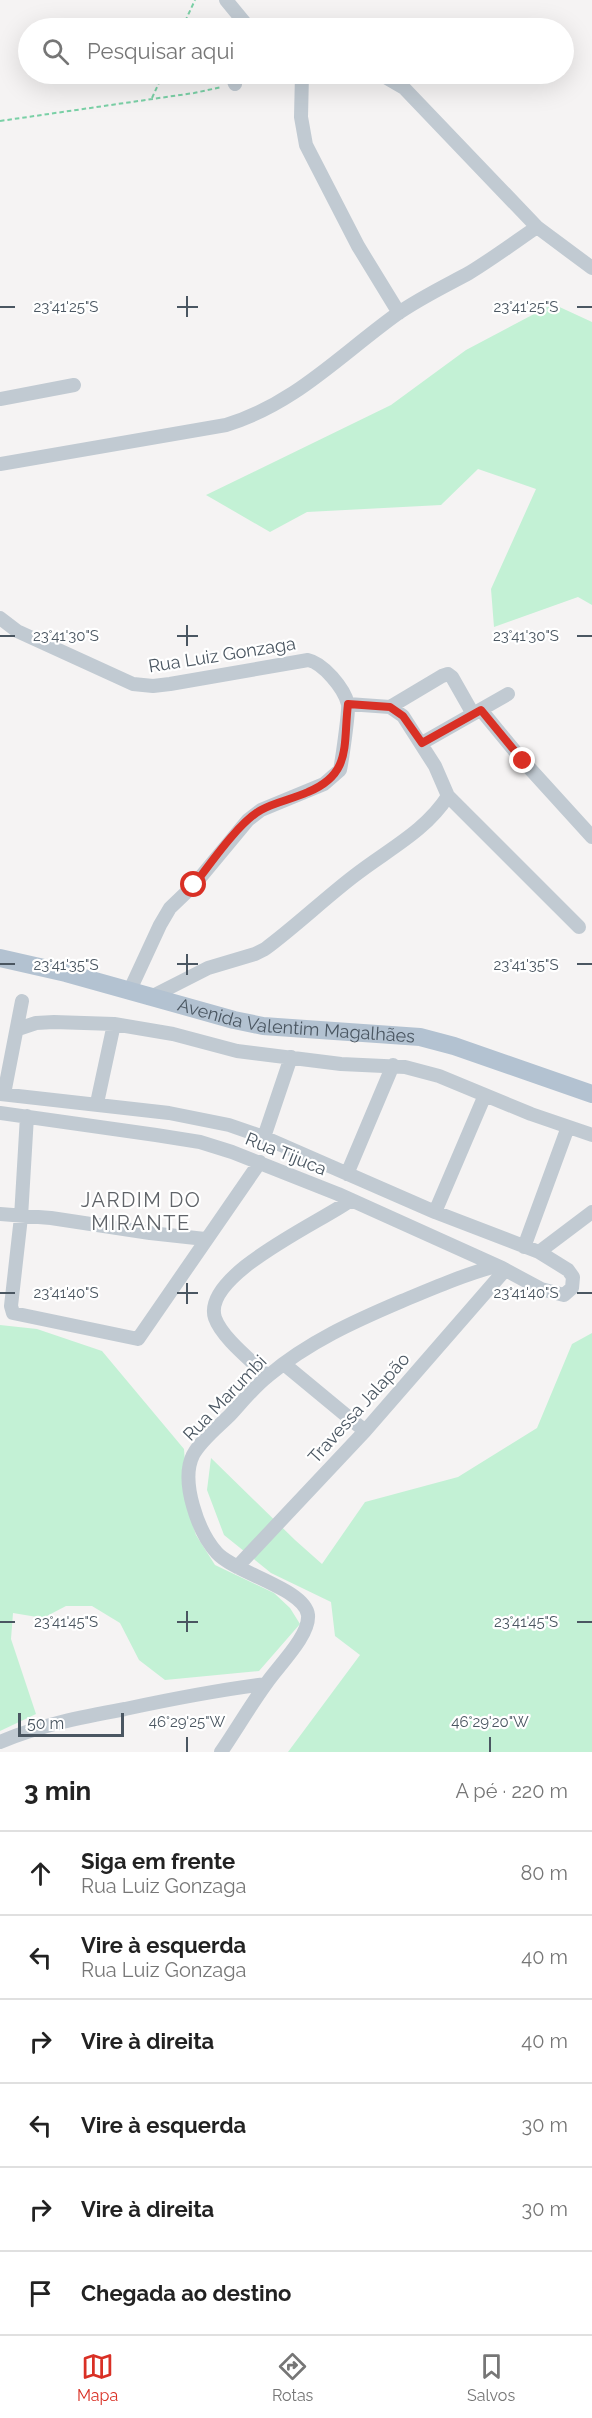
<!DOCTYPE html>
<html lang="pt">
<head>
<meta charset="utf-8">
<style>
  body { margin:0; font-family:Raleway,sans-serif; background:#f2f2f2; color:#222 }
  .scale { position:absolute; left:18px; bottom:15px; width:106px; box-sizing:border-box; padding-left:6px; border:3px solid #4a5661; border-top:0; font-size:16px; line-height:21px; white-space:nowrap; color:#4a5661; -webkit-text-stroke:4px #fff; paint-order:stroke }
  .stop { position:absolute; width:18px; height:18px; margin:-14px; border:4px solid #d93025; border-radius:50%; background:#fff }
  .stop.end { background:#d93025; border-color:#fff; box-shadow:0 2px 6px #0008 }
  .list { margin:0; padding:0; list-style:none }
  h2 { display:flex; justify-content:space-between; align-items:center; height:78px; margin:0; padding:0 24px; font-size:26px }
  h2 small { font-size:20px; font-weight:400; color:#767676 }
  .list li { display:grid; grid-template-columns:39px 1fr auto; gap:18px; align-items:center; box-sizing:border-box; height:84px; padding:0 24px; border-top:2px solid #e0e0e0 }
  .list b { display:block; font-size:22px; white-space:nowrap }
  .list p { margin:0; font-size:20px; white-space:nowrap; color:#767676 }
  .list em { font-size:20px; font-style:normal; color:#767676 }
  .icon { flex:none; width:33px; height:33px; fill:none; stroke:currentColor; stroke-width:2; stroke-linecap:round; stroke-linejoin:round }
  .map { position:relative; flex:none; width:592px; height:1752px; overflow:hidden }
  .search { position:absolute; background:#fff; box-shadow:0 6px 24px #0002; left:18px; right:18px; top:18px; height:66px; display:flex; align-items:center; gap:15px; box-sizing:border-box; padding:0 21px; border-radius:33px; color:#767676; font-size:22px }
  .sheet { height:582px; background:#fff }
  nav { display:flex; justify-content:space-around; align-items:center; box-sizing:border-box; height:84px; border-top:2px solid #e0e0e0; background:#fff; font-size:16px; color:#767676 }
  nav a { display:grid; justify-items:center; gap:3px }
  nav .on { color:#d93025 }
  .map>svg:first-child { display:block }
  .green { fill:#c3f1d5 }
  .lines { fill:none; stroke-linecap:round; stroke-linejoin:round }
  .path { stroke:#7ad0a6; stroke-width:2; stroke-dasharray:4.5 3; stroke-linecap:butt }
  .minor { stroke:#c1cad2; stroke-width:14 }
  .major { stroke:#b3c2d1; stroke-width:18 }
  .route { stroke:#d93025; stroke-width:8 }
  .ticks { fill:none; stroke:#4a5661; stroke-width:2 }
  .labels { text-anchor:middle; stroke-width:4.5; stroke-linejoin:round; paint-order:stroke }
  .street-label { font-size:18px; fill:#4a5661; stroke:#fff }
  .neighbourhood-label { font-size:20px; letter-spacing:1.5px; fill:#5f6368; stroke:#fff }
  .ticks-label { font-size:15px; text-anchor:middle; fill:#4a5661; stroke:#fff; stroke-width:4.5; stroke-linejoin:round; paint-order:stroke }
</style>
</head>
<body>
<div class="map">
<svg width="592" height="1752" viewBox="0 0 592 1752">
  <rect width="100%" height="100%" fill="#f5f3f3"/>
  <path class="green" d="M553,304l39,18v283l-14,-8 -84,30 -3,-38 45,-100 -58,-20 -37,36 -134,7 -37,20 -64,-37 185,-90 75,-55z
    M0,1325l37,4 65,22 82,98 4,60 8,26 19,30 59,28 16,15 10,16 -41,47 -94,9 -26,-20 -19,-37 -28,-17h-26l-23,12 -30,-5 -2,26 25,75 -36,17z
    M592,1333v419h-304l72,-97 -25,-19 -4,-34 -60,-29 -47,-38 -17,-45 4,-32 84,82 27,24 43,-62 93,-25 79,-49 35,-84z"/>
  <g class="lines">
    <path class="path" d="M182,28l13,-28
      M249,81l38,-6
      M152,98l11,-24
      M0,121l194,-28 28,-6"/>
    <path class="minor" d="M226,0l23,28
      M231,74l4,10
      M302,74l-1,43 5,28 52,101 41,67
      M380,74l24,14 133,139 55,41
      M0,399l74,-14
      M0,464l226,-39c69,-21 114,-70 171,-111 23,-16 48,-28 72,-41 23,-14 46,-31 68,-46
      M0,618l17,13 116,53 20,2 17,-2 138,-24c15,3 36,28 40,44 1,8 -6,56 -8,66l-16,14 -63,26 -13,10 -54,65 -24,23 -10,17 -31,67
      M348,704l42,3 13,9 32,50 13,30 131,131
      M390,707l52,-31 6,-2 4,3 21,37
      M481,710l42,51 69,76
      M422,743l86,-49
      M149,998l59,-30 47,-14 10,-5c31,-23 59,-50 89,-73 33,-26 71,-44 94,-80
      M18,1029l18,-6 18,-1 60,2 59,10 64,17 104,13 64,3 34,9 92,38 61,21
      M0,1094l169,19 60,12 32,11 174,76 104,40 29,18 5,7 -1,11 -8,7 -23,-6 -39,-21 -164,-74 -106,-42 -32,-10 -44,-7 -156,-22
      M4,1094l18,-93
      M97,1103l17,-79
      M27,1116l-6,101 -10,89 2,7 125,26 122,-177
      M264,1137l27,-80
      M347,1174l46,-109
      M435,1212l50,-117
      M0,1214l51,4 99,15 55,6
      M524,1247l44,-120
      M539,1252l53,-40
      M284,1364l81,67
      M267,1376c-15,-15 -45,-38 -52,-58 -14,-43 106,-96 136,-118
      M237,1567l128,-136 140,-161
      M0,1742c40,-17 82,-25 125,-33 47,-10 93,-19 141,-25
      M221,1752c15,-22 29,-46 45,-68 11,-17 44,-48 42,-69 -3,-26 -73,-42 -91,-62 -19,-21 -37,-72 -24,-98 8,-15 25,-28 37,-40 12,-13 24,-28 38,-39 40,-34 87,-55 134,-75 31,-13 61,-26 94,-35"/>
    <path class="major" id="s1" d="M0,958l66,15 168,47 29,6 157,11 34,9 138,48"/>
  </g>
  <g class="lines">
    <path class="route" d="M194,885c16,-21 45,-63 67,-75 14,-8 32,-11 47,-18 44,-18 35,-47 40,-88l42,3 13,9 19,27 59,-33 42,51"/>
  </g>
  <path class="ticks" d="M187,296v21M0,307h15M177,307h21M577,307h15M187,625v21M0,636h15M177,636h21M577,636h15M187,954v21M0,964h15M177,964h21M577,964h15M187,1283v21M0,1293h15M177,1293h21M577,1293h15M187,1611v21M0,1622h15M177,1622h21M577,1622h15M187,1737v15M490,1737v15"/>
  <g class="labels">
    <g class="street-label">
      <text transform="translate(222 655) rotate(-9)" y="6">Rua Luiz Gonzaga</text>
      <text dy="6" stroke="none"><textPath href="#s1" startOffset="304">Avenida Valentim Magalhães</textPath></text>
      <text transform="translate(286 1154) rotate(22)" y="6">Rua Tijuca</text>
      <text transform="translate(225 1398) rotate(-46)" y="6">Rua Marumbi</text>
      <text transform="translate(359 1408) rotate(-48)" y="6">Travessa Jalapão</text>
    </g>
    <g class="neighbourhood-label">
      <text x="141" y="1207">JARDIM DO<tspan x="141" dy="23">MIRANTE</tspan></text>
    </g>
  </g>
  <g class="ticks-label">
    <text x="66" y="312">23°41'25"S</text>
    <text x="526" y="312">23°41'25"S</text>
    <text x="66" y="641">23°41'30"S</text>
    <text x="526" y="641">23°41'30"S</text>
    <text x="66" y="970">23°41'35"S</text>
    <text x="526" y="970">23°41'35"S</text>
    <text x="66" y="1298">23°41'40"S</text>
    <text x="526" y="1298">23°41'40"S</text>
    <text x="66" y="1627">23°41'45"S</text>
    <text x="526" y="1627">23°41'45"S</text>
    <text x="187" y="1727">46°29'25"W</text>
    <text x="490" y="1727">46°29'20"W</text>
  </g>
</svg>
<div class="scale">50 m</div>
<div class="stop" style="left:194px;top:885px"></div>
<div class="stop end" style="left:523px;top:761px"></div>
<div class="search"><svg class="icon" aria-label="search" viewBox="0 0 24 24"><circle cx="10" cy="10" r="6"/><path d="M15 15l6 6"/></svg>Pesquisar aqui</div>
</div>
<section class="sheet">
<h2>3 min<small>A pé · 220 m</small></h2>
<ul class="list">
<li><svg class="icon" aria-label="ahead" viewBox="0 0 24 24"><path d="M12 20V5M6 11l6-6 6 6"/></svg><div><b>Siga em frente</b><p>Rua Luiz Gonzaga</p></div><em>80 m</em></li>
<li><svg class="icon" aria-label="left" viewBox="0 0 24 24"><path d="M17 20v-9H6M10 6l-5 5 5 5"/></svg><div><b>Vire à esquerda</b><p>Rua Luiz Gonzaga</p></div><em>40 m</em></li>
<li><svg class="icon" aria-label="right" viewBox="0 0 24 24"><path d="M7 20v-9h11M14 6l5 5-5 5"/></svg><div><b>Vire à direita</b></div><em>40 m</em></li>
<li><svg class="icon" aria-label="left" viewBox="0 0 24 24"><path d="M17 20v-9H6M10 6l-5 5 5 5"/></svg><div><b>Vire à esquerda</b></div><em>30 m</em></li>
<li><svg class="icon" aria-label="right" viewBox="0 0 24 24"><path d="M7 20v-9h11M14 6l5 5-5 5"/></svg><div><b>Vire à direita</b></div><em>30 m</em></li>
<li><svg class="icon" aria-label="arrive" viewBox="0 0 24 24"><path d="M6 21V4h12l-3 4 3 4H6"/></svg><div><b>Chegada ao destino</b></div></li>
</ul>
</section>
<nav>
<a class="on"><svg class="icon" aria-label="map" viewBox="0 0 24 24"><path d="M3 6l6-2 6 2 6-2v14l-6 2-6-2-6 2zM9 4v14M15 6v14"/></svg>Mapa</a>
<a><svg class="icon" aria-label="directions" viewBox="0 0 24 24"><path d="M12 3l9 9-9 9-9-9zM9 14v-3h6M13 9l2 2-2 2"/></svg>Rotas</a>
<a><svg class="icon" aria-label="saved" viewBox="0 0 24 24"><path d="M7 4h10v16l-5-4-5 4z"/></svg>Salvos</a>
</nav>
</body>
</html>
